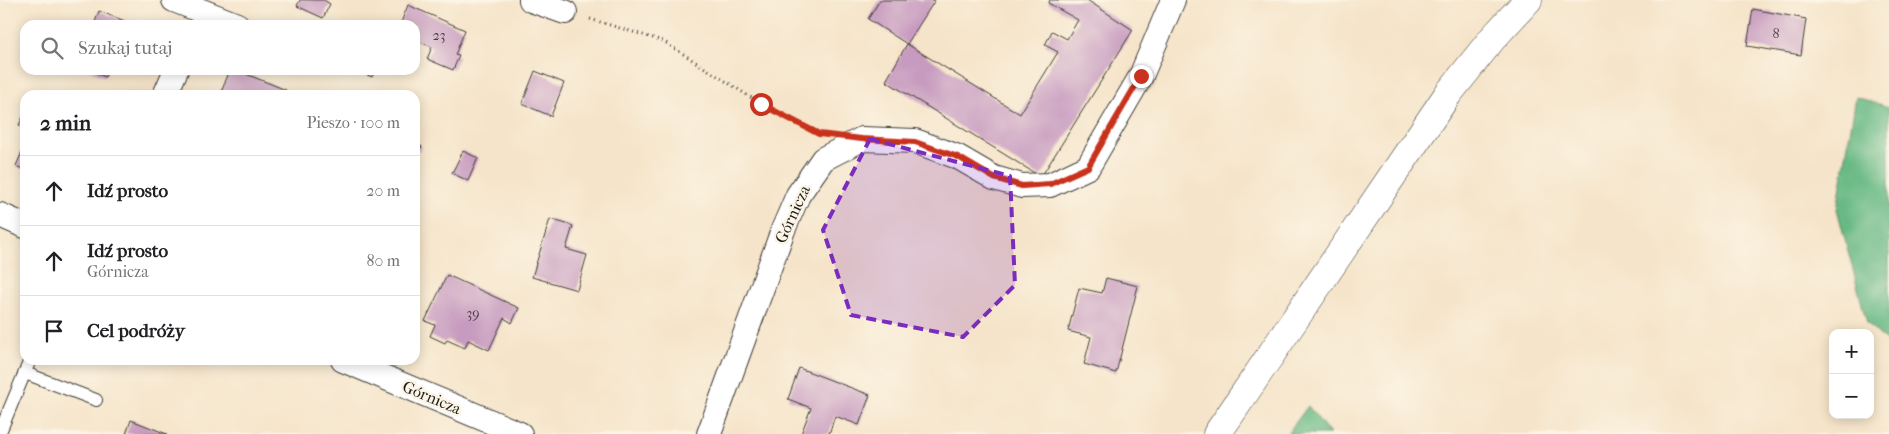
<!DOCTYPE html>
<html lang="pl">
<head>
<meta charset="utf-8">
<style>
  body { margin:0; font-family:"IM FELL French Canon",serif; background:#f2f2f2; color:#202124 }
  .controls { position:absolute; right:15px; bottom:15px; display:grid; overflow:hidden; border-radius:10px; box-shadow:0 2px 12px #0003 }
  .controls button { width:45px; height:45px; display:grid; place-items:center; padding:0; border:0; border-bottom:1px solid #e0e0e0; background:#fff; color:#202124; font:25px sans-serif }
  .stop { position:absolute; width:15px; height:15px; margin:-11px; border:4px solid #c8321e; border-radius:50%; background:#fff }
  .stop.end { background:#c8321e; border-color:#fff; box-shadow:0 1px 5px #0008 }
  .list { margin:0; padding:0; list-style:none }
  h2 { display:flex; justify-content:space-between; align-items:center; height:65px; margin:0; padding:0 20px; font-size:21px }
  h2 small { font-size:16px; font-weight:400; color:#757577 }
  .list li { display:grid; grid-template-columns:32px 1fr auto; gap:15px; align-items:center; box-sizing:border-box; height:70px; padding:0 20px; border-top:1px solid #e0e0e0 }
  .list b { display:block; font-size:19px; white-space:nowrap }
  .list p { margin:0; font-size:16px; white-space:nowrap; color:#757577 }
  .list em { font-size:16px; font-style:normal; color:#757577 }
  .icon { flex:none; width:28px; height:28px; fill:none; stroke:currentColor; stroke-width:2; stroke-linecap:round; stroke-linejoin:round }
  .map { position:relative; flex:none; width:1889px; height:434px; overflow:hidden }
  .search { position:absolute; background:#fff; box-shadow:0 2px 12px #0003; left:20px; top:20px; width:400px; height:55px; display:flex; align-items:center; gap:12px; box-sizing:border-box; padding:0 18px; border-radius:15px; color:#757577; font-size:19px }
  .panel { position:absolute; background:#fff; box-shadow:0 2px 12px #0003; left:20px; top:90px; width:400px; height:275px; border-radius:15px }
  .map>svg:first-child { display:block }
  .forest { fill:#68b984; stroke:#426a50 }
  .building { fill:#c79bc0 }
  .lines { fill:none; stroke-linecap:round; stroke-linejoin:round }
  .service-casing { stroke:#3d3a36; stroke-width:14 }
  .minor-casing { stroke:#3d3a36; stroke-width:26 }
  .primary-casing { stroke:#3d3a36; stroke-width:29 }
  .path { stroke:#3d3a36; stroke-width:3; stroke-dasharray:1 4; stroke-linecap:butt }
  .service { stroke:#fff; stroke-width:12 }
  .minor { stroke:#fff; stroke-width:24 }
  .primary { stroke:#fff; stroke-width:28 }
  .route { stroke:#c8321e; stroke-width:6 }
  .marked { fill:#7b2cbf; fill-opacity:0.2; stroke:#7b2cbf; stroke-width:4; stroke-dasharray:10 6; stroke-linejoin:round }
  .labels { text-anchor:middle; stroke-width:5; stroke-linejoin:round; paint-order:stroke }
  .number-label { font-size:14px; fill:#473c45 }
  .street-label { font-size:16px; fill:#1c1c1c; stroke:#fcf5e5 }
</style>
</head>
<body>
<div class="map">
<svg width="1889" height="434" viewBox="0 0 1889 434">
  <rect width="100%" height="100%" fill="#fcf5e5"/>
  <filter id="ink" filterUnits="userSpaceOnUse"><feTurbulence type="fractalNoise" baseFrequency=".02" numOctaves="2"/><feDisplacementMap in="SourceGraphic" scale="10" xChannelSelector="R" yChannelSelector="G"/><feConvolveMatrix kernelMatrix="1 2 1 2 8 2 1 2 1" color-interpolation-filters="sRGB"/></filter>
  <filter id="wash" filterUnits="userSpaceOnUse"><feTurbulence type="fractalNoise" baseFrequency=".0096" numOctaves="4" result="noise"/><feDisplacementMap in="SourceGraphic" scale="20" xChannelSelector="R" yChannelSelector="G"/><feGaussianBlur stdDeviation="1.12" result="paint"/><feColorMatrix in="noise" values="0 0 0 0 0 0 0 0 0 0 0 0 0 0 0 0 0 1.4 0 .05"/><feComposite in="paint" operator="in"/></filter>
  <g filter="url(#wash)">
    <rect width="100%" height="100%" fill="#f5e4c9"/>
    <path class="forest" d="M1856,97l33,10v237l-22,-21 -30,-114z
      M1308,406l22,28h-43z"/>
    <g id="blocks">
      <path class="building" d="M300,0h24l6,4 -7,14 -26,-12z
        M880,0h55l-28,44 -39,-25z
        M1050,0h37l46,30 -92,147 -155,-96 21,-37 113,70 38,-62 -13,-7 7,-14 15,8 11,-19 -30,-17z
        M408,5l57,25 -10,25 4,1 -6,14 -26,-11 5,-12 -17,-7v-15h-15z
        M1753,9l53,10 -5,36 -54,-9z
        M99,11l36,14h-41z
        M90,70h18l-3,7z
        M230,70h6l50,20 -2,5h-64z
        M356,70h19l-3,7z
        M535,71l29,12 -13,33 -29,-12z
        M25,113v15l-6,-3z
        M415,140l7,7 -7,7z
        M25,145v25l-9,-4z
        M463,151l15,7 -10,23 -16,-8z
        M550,219l23,7 -7,23 21,6 -10,35 -45,-13z
        M447,275l72,33 -7,15 -8,-5 -15,32 -21,-10 -3,8 -18,-8 -2,3 -15,-7 5,-11 -10,-4z
        M1106,278l32,8 -22,87 -32,-9 7,-27 -23,-6 11,-43 23,5z
        M799,368l71,27 -11,30 -24,-9 -6,18h-28l10,-26 -23,-9z
        M131,420l36,14h-41z"/>
    </g>
  </g>
  <g filter="url(#ink)">
    <use href="#blocks" fill-opacity="0" stroke="#3d3a36" stroke-width="1"/>
    <g class="lines">
      <defs>
        <path id="service" d="M25,373l71,27
          M0,432l30,-72"/>
        <path id="minor" d="M174,0l63,25
          M531,0l34,12
          M165,95l11,-25
          M0,215l25,11
          M343,360l177,74
          M709,434l74,-204 15,-35 25,-36 39,-20 53,2 43,16 36,21 28,8 28,-1 38,-18 53,-91 32,-76"/>
        <path id="primary" d="M1217,434l231,-340 44,-55 36,-39"/>
      </defs>
      <use href="#service" class="service-casing"/>
      <use href="#minor" class="minor-casing"/>
      <use href="#primary" class="primary-casing"/>
      <path class="path" d="M590,19l73,22 98,63 54,27"/>
      <use href="#service" class="service"/>
      <use href="#minor" class="minor"/>
      <use href="#primary" class="primary"/>
    </g>
  </g>
  <g class="lines" filter="url(#ink)">
    <path class="route" d="M761,104l58,30 43,5 53,3 43,15 36,21 28,8 28,-2 38,-17 53,-91"/>
  </g>
  <path class="marked" d="M870,139l140,37 5,109 -52,52 -112,-22 -28,-85z"/>
  <g class="labels">
    <g class="number-label">
      <text x="1776" y="38">8</text>
      <text x="439" y="40">23</text>
      <text x="473" y="318">39</text>
    </g>
    <g class="street-label">
      <text transform="translate(792 214) rotate(-65)" y="6">Górnicza</text>
      <text transform="translate(432 397) rotate(23)" y="6">Górnicza</text>
    </g>
  </g>
</svg>
<div class="controls">
<button>+</button>
<button>−</button>
</div>
<div class="stop" style="left:761px;top:104px"></div>
<div class="stop end" style="left:1141px;top:76px"></div>
<div class="search"><svg class="icon" aria-label="search" viewBox="0 0 24 24"><circle cx="10" cy="10" r="6"/><path d="M15 15l6 6"/></svg>Szukaj tutaj</div>
<section class="panel">
<h2>2 min<small>Pieszo · 100 m</small></h2>
<ul class="list">
<li><svg class="icon" aria-label="ahead" viewBox="0 0 24 24"><path d="M12 20V5M6 11l6-6 6 6"/></svg><div><b>Idź prosto</b></div><em>20 m</em></li>
<li><svg class="icon" aria-label="ahead" viewBox="0 0 24 24"><path d="M12 20V5M6 11l6-6 6 6"/></svg><div><b>Idź prosto</b><p>Górnicza</p></div><em>80 m</em></li>
<li><svg class="icon" aria-label="arrive" viewBox="0 0 24 24"><path d="M6 21V4h12l-3 4 3 4H6"/></svg><div><b>Cel podróży</b></div></li>
</ul>
</section>
</div>
</body>
</html>
